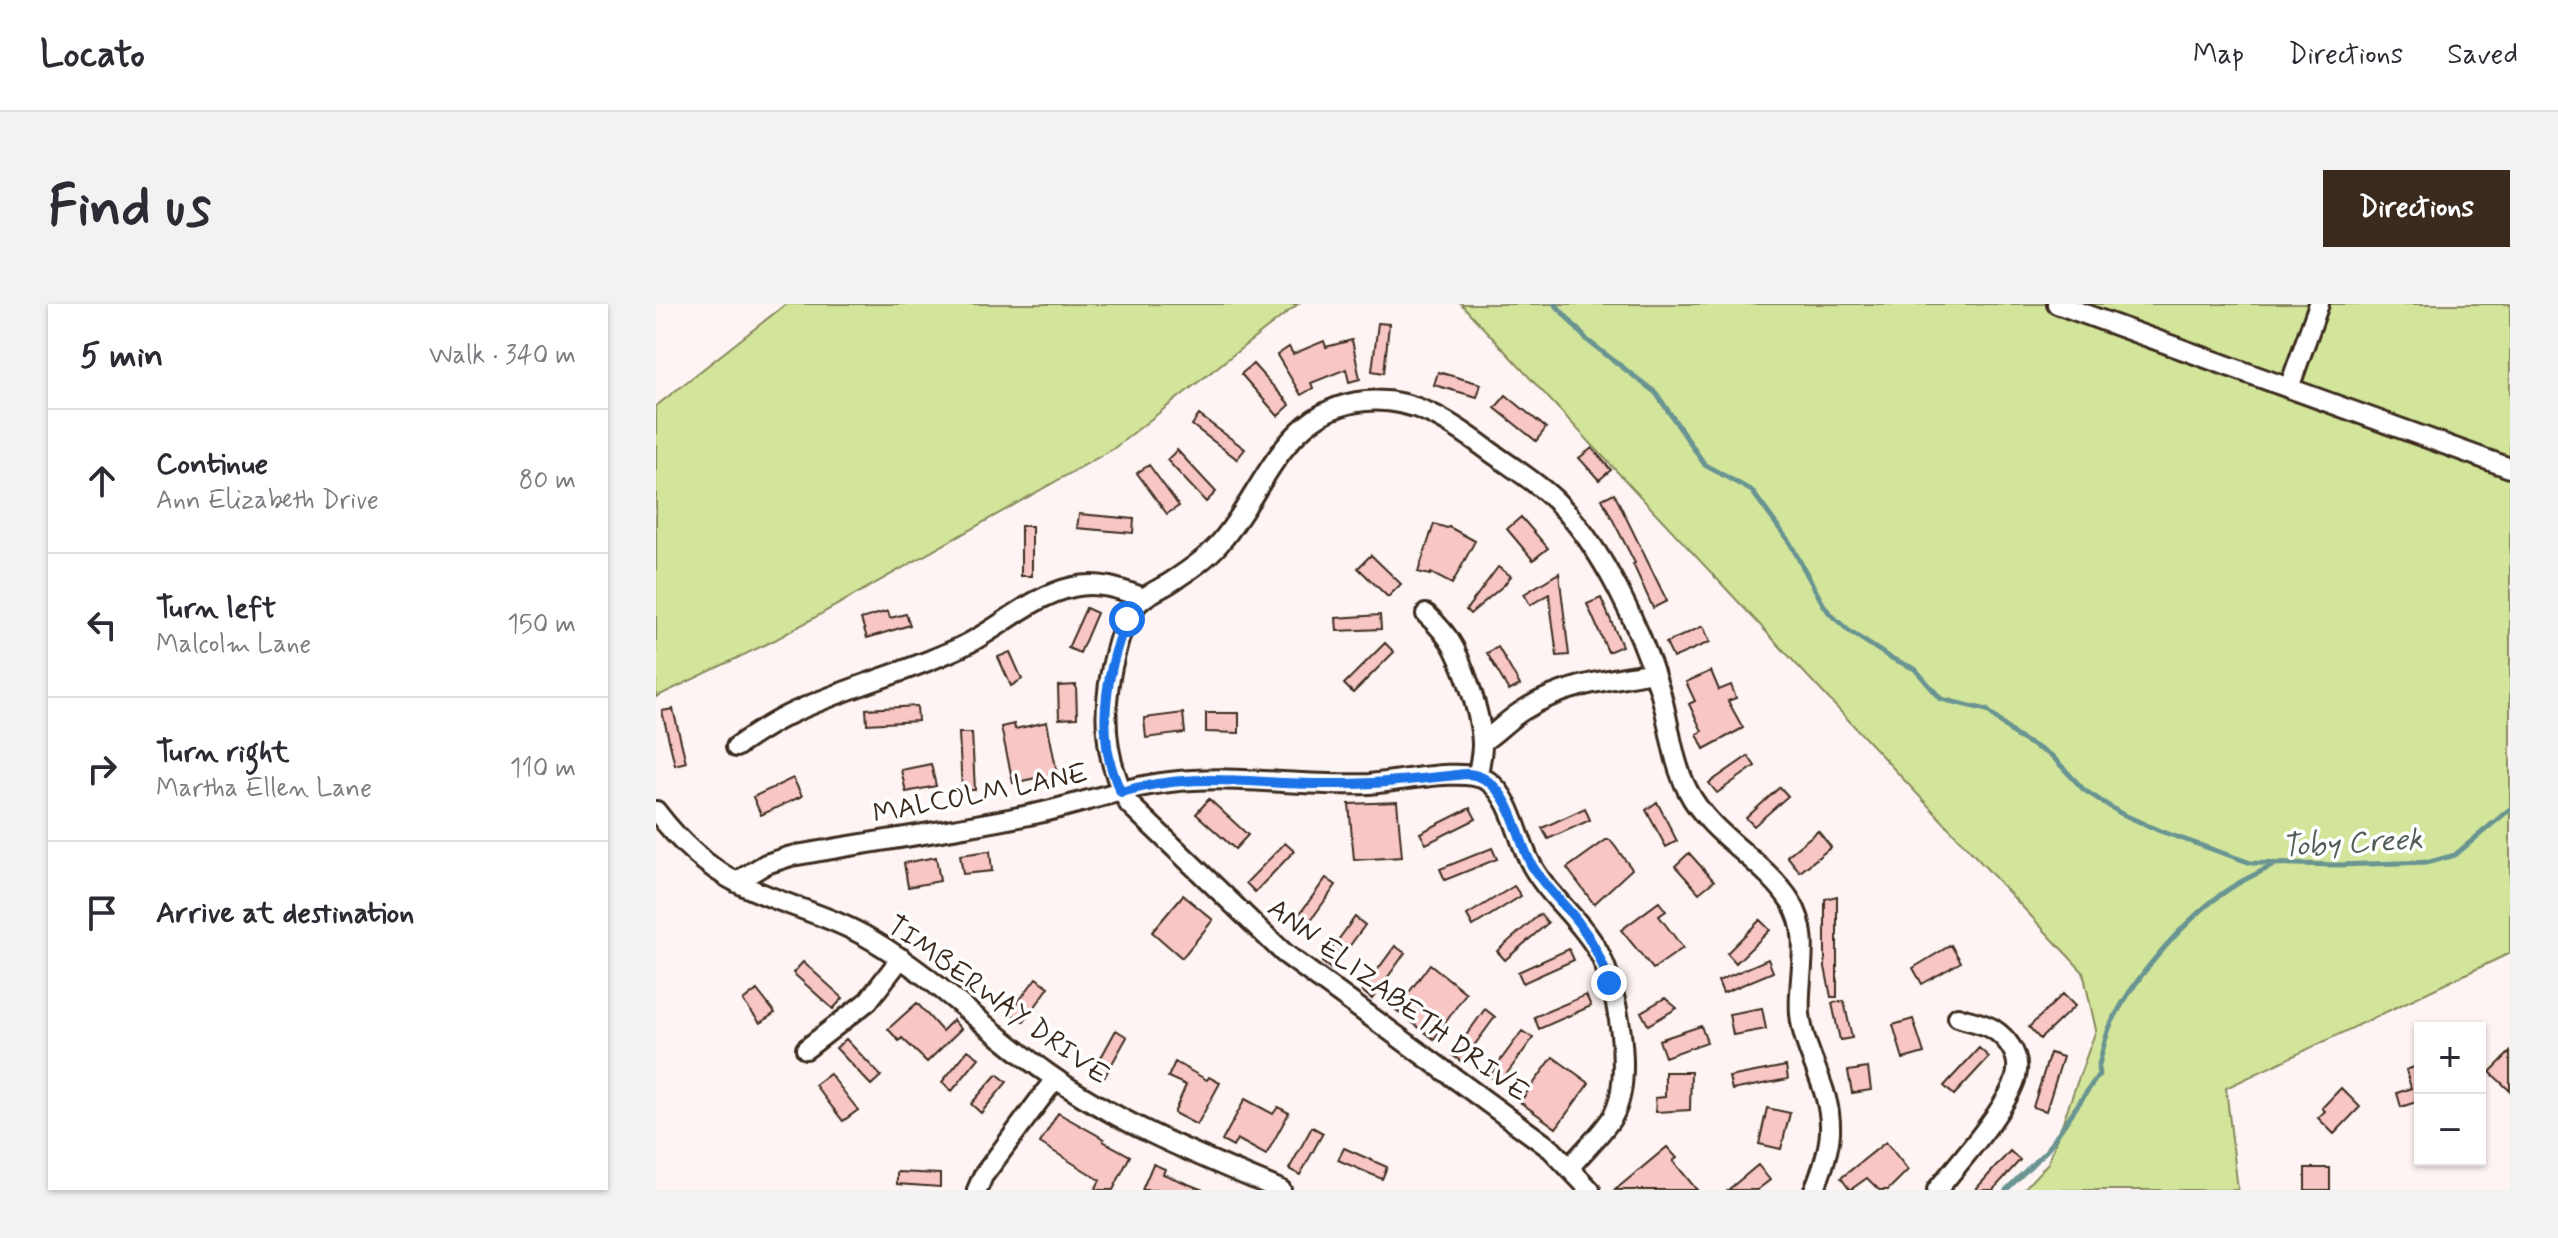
<!DOCTYPE html>
<html lang="en">
<head>
<meta charset="utf-8">
<style>
  body { margin:0; font-family:Mynerve,sans-serif; background:#f2f2f3; color:#2b2b33 }
  .controls { position:absolute; right:24px; bottom:24px; display:grid; overflow:hidden; border-radius:0px; box-shadow:0 2px 6px #0004 }
  .controls button { width:72px; height:72px; display:grid; place-items:center; padding:0; border:0; border-bottom:2px solid #e1e1e2; background:#fff; color:#2b2b33; font:40px sans-serif }
  .stop { position:absolute; width:24px; height:24px; margin:-18px; border:6px solid #1a73e8; border-radius:50%; background:#fff }
  .stop.end { background:#1a73e8; border-color:#fff; box-shadow:0 2px 8px #0008 }
  .list { margin:0; padding:0; list-style:none }
  h2 { display:flex; justify-content:space-between; align-items:center; height:104px; margin:0; padding:0 32px; font-size:34px }
  h2 small { font-size:26px; font-weight:400; color:#7c7c81 }
  .list li { display:grid; grid-template-columns:52px 1fr auto; gap:24px; align-items:center; box-sizing:border-box; height:144px; padding:0 32px; border-top:2px solid #e1e1e2 }
  .list b { display:block; font-size:30px; white-space:nowrap }
  .list p { margin:0; font-size:26px; white-space:nowrap; color:#7c7c81 }
  .list em { font-size:26px; font-style:normal; color:#7c7c81 }
  .icon { flex:none; width:44px; height:44px; fill:none; stroke:currentColor; stroke-width:2; stroke-linecap:round; stroke-linejoin:round }
  .map { position:relative; flex:none; width:1854px; height:886px; overflow:hidden; border-radius:0px }
  header { display:flex; align-items:center; gap:48px; box-sizing:border-box; height:112px; padding:0 40px; background:#fff; border-bottom:2px solid #e1e1e2 }
  header strong { font-size:38px }
  nav { display:flex; gap:44px; margin-inline-start:auto; font-size:28px }
  .intro { display:flex; align-items:center; justify-content:space-between; box-sizing:border-box; height:192px; padding:0 48px }
  h1 { margin:0; font-size:56px }
  .button { padding:20px 36px; border-radius:0px; background:#3b2a1e; color:#fff; font-size:28px; font-weight:700 }
  main { display:flex; gap:48px; padding:0 48px }
  aside { flex:1; background:#fff; border-radius:0px; box-shadow:0 2px 6px #0004 }
  .map>svg:first-child { display:block }
  .green { fill:#d2e59a; stroke:#86885c; stroke-width:2 }
  .lines { fill:none; stroke-linecap:round; stroke-linejoin:round }
  .stream { stroke:#699492; stroke-width:5 }
  .building { fill:#f8c7c5; stroke:#3b2a1e; stroke-width:2 }
  .minor-casing { stroke:#3b2a1e; stroke-width:24 }
  .minor { stroke:#fff; stroke-width:18 }
  .route { stroke:#1a73e8; stroke-width:10 }
  .labels { text-anchor:middle; stroke-width:7; stroke-linejoin:round; paint-order:stroke }
  .street-label { font-size:28px; fill:#3b2a1e; stroke:#fff }
  .water-label { font-size:30px; font-style:italic; fill:#525f58; stroke:#fff }
</style>
</head>
<body>
<header>
<strong>Locato</strong>
<nav><a>Map</a><a>Directions</a><a>Saved</a></nav>
</header>
<div class="intro"><h1>Find us</h1><a class="button">Directions</a></div>
<main>
<aside>
<h2>5 min<small>Walk · 340 m</small></h2>
<ul class="list">
<li><svg class="icon" aria-label="ahead" viewBox="0 0 24 24"><path d="M12 20V5M6 11l6-6 6 6"/></svg><div><b>Continue</b><p>Ann Elizabeth Drive</p></div><em>80 m</em></li>
<li><svg class="icon" aria-label="left" viewBox="0 0 24 24"><path d="M17 20v-9H6M10 6l-5 5 5 5"/></svg><div><b>Turn left</b><p>Malcolm Lane</p></div><em>150 m</em></li>
<li><svg class="icon" aria-label="right" viewBox="0 0 24 24"><path d="M7 20v-9h11M14 6l5 5-5 5"/></svg><div><b>Turn right</b><p>Martha Ellen Lane</p></div><em>110 m</em></li>
<li><svg class="icon" aria-label="arrive" viewBox="0 0 24 24"><path d="M6 21V4h12l-3 4 3 4H6"/></svg><div><b>Arrive at destination</b></div></li>
</ul>
</aside>
<div class="map">
<svg width="1854" height="886" viewBox="0 0 1854 886">
  <rect width="100%" height="100%" fill="#fef4f3"/>
  <filter id="ink" filterUnits="userSpaceOnUse"><feTurbulence type="fractalNoise" baseFrequency=".0125" numOctaves="2"/><feDisplacementMap in="SourceGraphic" scale="16" xChannelSelector="R" yChannelSelector="G"/><feConvolveMatrix kernelMatrix="1 2 1 2 8 2 1 2 1" color-interpolation-filters="sRGB"/></filter>
  <g filter="url(#ink)">
    <path class="green" d="M130,0h512l-185,145 -340,192 -117,56v-291z
      M805,0h1049v649l-284,135 12,102h-215l25,-27 48,-133 -13,-58z"/>
    <g class="lines">
      <path class="stream" d="M899,0l32,36 69,53 49,72 47,26 38,52 33,61 7,10 19,17 40,26 26,12 26,30 46,11 29,26 36,20 32,34 36,23 40,18 91,32 86,2 93,-3 25,-7 55,-46
        M1350,886l40,-39 53,-77 -1,-5c4,-15 7,-34 14,-47 24,-47 79,-111 125,-138 12,-7 26,-13 38,-20"/>
    </g>
    <path class="building" d="M722,19l11,1 -5,49 -12,-2z
      M696,36l8,39 -11,3 -3,-13 -35,14 2,5 -12,7 -24,-40 12,-8 4,7 31,-13 2,6z
      M597,60l37,41 -12,11 -37,-42z
      M782,68l43,12 -4,13 -43,-12z
      M850,91l40,33 -10,13 -41,-33z
      M543,111l46,34 -8,10 -45,-34z
      M936,144l19,22 -12,10 -20,-22z
      M521,146l39,42 -10,10 -39,-42z
      M493,161l30,41 -12,8 -30,-41z
      M958,189l53,108 -14,7 -20,-44 2,-1 -33,-64z
      M423,210l55,5 -1,14 -56,-5z
      M865,213l27,31 -15,12 -26,-31z
      M778,220l13,4 2,-1 26,14 -23,43 -21,-11 -1,2 -12,-3z
      M365,222h11v50h-11z
      M715,251l30,29 -13,13 -30,-29z
      M842,263l13,9 -7,9 -34,29 -4,-4z
      M903,269l10,82 -12,1 -8,-62 -19,11 -6,-11z
      M945,294l21,48 -14,6 -21,-48z
      M430,304l11,5 -17,40 -12,-5z
      M232,307l2,7 16,-4 4,11 -43,13 -6,-19z
      M724,311l1,14 -44,2 -1,-13z
      M1047,322l7,16 -37,16 -7,-15z
      M729,339l9,9 -41,41 -9,-9z
      M842,343l22,38 -11,6 -22,-38z
      M354,348l12,27 -11,7 -13,-29z
      M1055,367l8,19 12,-5 5,13 -8,3 15,27 -39,21 -7,-15 5,-3 -13,-27 6,-3 -9,-19z
      M420,381l1,33 -18,1 -1,-33z
      M261,402l1,15 -51,3 -1,-15z
      M17,405l13,53 -11,3 -13,-54z
      M527,409l2,20 -39,5 -2,-20z
      M550,409h33v20l-33,-1z
      M391,418l11,56 -12,3 -1,-5 -32,7 -12,-56 13,-3 1,5z
      M303,429h13l3,57h-13z
      M1092,452l7,10 -38,27 -8,-10z
      M275,460l5,22 -30,6 -5,-22z
      M137,474l9,18 -41,19 -8,-18z
      M1124,483l8,9 -34,30 -8,-8z
      M553,495l39,36 -13,14 -39,-35z
      M741,498l5,55 -48,3 -5,-56z
      M1001,498l20,39 -11,6 -20,-37z
      M814,504l6,11 -50,25 -6,-11z
      M929,504l5,12 -42,19 -6,-11z
      M1162,527l13,16 -31,25 -13,-16z
      M950,536h4l22,29 -38,35 -27,-36z
      M629,539l9,8 -39,41 -9,-9z
      M836,544l5,11 -52,21 -5,-11z
      M334,547l2,20 -29,3 -3,-19z
      M1033,549l25,28 -15,12 -24,-27z
      M280,553l4,24 -32,6 -4,-24z
      M670,574l10,7 -33,46 -10,-8z
      M858,582l7,10 -48,30 -6,-11z
      M527,591l30,25 -31,38 -30,-26z
      M1181,592v101h-6l-6,-30v-68z
      M1003,598l7,9 -7,5 24,32 -30,21 -32,-39z
      M884,610l8,9 -43,37 -8,-9z
      M699,613l10,8 -33,45 -10,-8z
      M1104,616l10,10 -34,33 -9,-10z
      M1295,641l10,17 -39,22 -9,-16z
      M739,642l10,7 -33,46 -10,-8z
      M913,645l5,11 -51,23 -5,-11z
      M1112,655l5,13 -50,21 -5,-12z
      M147,658l40,36 -10,11 -40,-36z
      M774,660l36,29 -32,46 -38,-29z
      M380,674l13,9 -25,35 -14,-9z
      M101,686l18,23 -15,10 -17,-22z
      M1407,690l12,12 -35,33 -11,-12z
      M930,691l5,11 -52,23 -5,-12z
      M1009,694l12,10 -29,17 -7,-13z
      M1188,697l8,37 -12,2 -8,-37z
      M261,699l25,28 11,-11 8,9 -34,33 -25,-24 -3,3 -11,-12z
      M1106,704l4,21 -33,6 -4,-21z
      M829,705l10,8 -33,45 -10,-7z
      M1257,715l11,34 -21,6 -10,-34z
      M1045,722l6,16 -42,15 -6,-17z
      M460,726l11,7 -23,41 -11,-6z
      M866,727l11,7 -33,45 -11,-7z
      M190,735l35,37 -10,9 -35,-37z
      M1323,744l10,9 -35,38 -10,-9z
      M312,746l11,8 -27,33 -10,-9z
      M1854,748v39l-20,-19z
      M1394,749l13,4 -17,54 -13,-4z
      M897,753l36,26 -33,45 -36,-26z
      M519,758l32,18 2,-3 11,6 -23,42 -23,-12 12,-28 -18,-8z
      M1764,761v41h-3l-1,-4 -15,5 -4,-14 14,-5 -5,-18z
      M1130,762l2,13 -56,11 -3,-13z
      M1212,764l3,22 -19,3 -4,-22z
      M1009,768h26l-1,38 -34,2 -1,-14 10,-1z
      M174,770l28,36 -15,11 -28,-36z
      M341,770l10,8 -26,31 -10,-9z
      M1685,784l19,19 -26,27 -16,-16 7,-7 -3,-3z
      M589,795l28,15 5,-7 11,6 -23,42 -29,-16 -4,8 -11,-6z
      M1111,804l23,5 -9,36 -22,-5z
      M402,809l46,26 -1,2 27,15 -17,34h-18l5,-10 -60,-37z
      M656,823l11,6 -23,42 -11,-6z
      M1230,838l22,28 -20,20h-9l-12,-12 -17,12 -9,-12z
      M1011,843l10,11 -4,3 24,29h-82z
      M688,844l43,19 -5,12 -44,-19z
      M1354,847l10,9 -27,30h-18z
      M497,860l12,5 -2,5 40,16h-61z
      M1102,861l12,15 -13,10h-29z
      M1649,864h25v22h-25z
      M241,868l43,2v13l-43,-3z"/>
    <g class="lines">
      <defs>
        <path id="minor" d="M1401,0l453,164
          M1633,84l30,-84
          M770,310c11,10 21,21 28,34 12,24 28,70 28,97 0,10 -3,21 -4,31
          M826,438c16,-10 28,-25 45,-34 39,-24 83,-28 127,-36
          M80,443c17,-12 34,-23 52,-32 57,-28 120,-42 177,-70 36,-18 67,-49 108,-58 25,-6 47,2 71,11
          M0,507c22,29 49,55 82,72 44,22 92,32 134,57 63,37 115,91 175,133 72,51 153,83 234,117
          M80,578l30,-18 25,-8c79,-14 159,-25 238,-41 47,-9 93,-28 141,-33 66,-8 132,5 199,2 29,-2 96,-18 119,-3 23,16 29,55 41,79 17,35 50,57 69,91 20,37 36,127 15,165 -11,18 -29,34 -43,51
          M150,745l62,-48 33,-43
          M321,886l6,-14 72,-97
          M934,886l-39,-41 -267,-196 -155,-149c-28,-48 -27,-102 -13,-154 4,-15 9,-30 18,-42 9,-13 25,-18 37,-26 17,-11 35,-23 48,-38 46,-52 64,-136 147,-143 46,-4 83,20 118,46 24,18 52,34 73,55 45,45 83,125 102,186 11,34 12,71 29,103 23,45 76,69 103,111 22,35 6,74 9,112 4,41 32,75 30,118 -1,20 -8,39 -16,58
          M1281,886c20,-25 78,-90 80,-119 2,-17 -10,-33 -24,-42 -10,-6 -24,-8 -35,-12"/>
      </defs>
      <use href="#minor" class="minor-casing"/>
      <use href="#minor" class="minor"/>
    </g>
  </g>
  <g class="lines" filter="url(#ink)">
    <path class="route" d="M471,315c-21,53 -33,120 -6,173 74,-21 130,-8 203,-8 48,1 95,-5 142,-10 13,0 24,7 32,17 17,20 21,51 33,73 13,23 32,38 47,58 15,19 24,38 31,61"/>
  </g>
  <g class="labels">
    <g class="street-label">
      <text transform="translate(324 488) rotate(-11)" y="10">MALCOLM LANE</text>
      <text transform="translate(343 695) rotate(36)" y="10">TIMBERWAY DRIVE</text>
      <text transform="translate(743 695) rotate(37)" y="10">ANN ELIZABETH DRIVE</text>
    </g>
    <g class="water-label">
      <text transform="translate(1696 538) rotate(-3)" y="10">Toby Creek</text>
    </g>
  </g>
</svg>
<div class="controls">
<button>+</button>
<button>−</button>
</div>
<div class="stop" style="left:471px;top:315px"></div>
<div class="stop end" style="left:953px;top:679px"></div>
</div>
</main>
</body>
</html>
